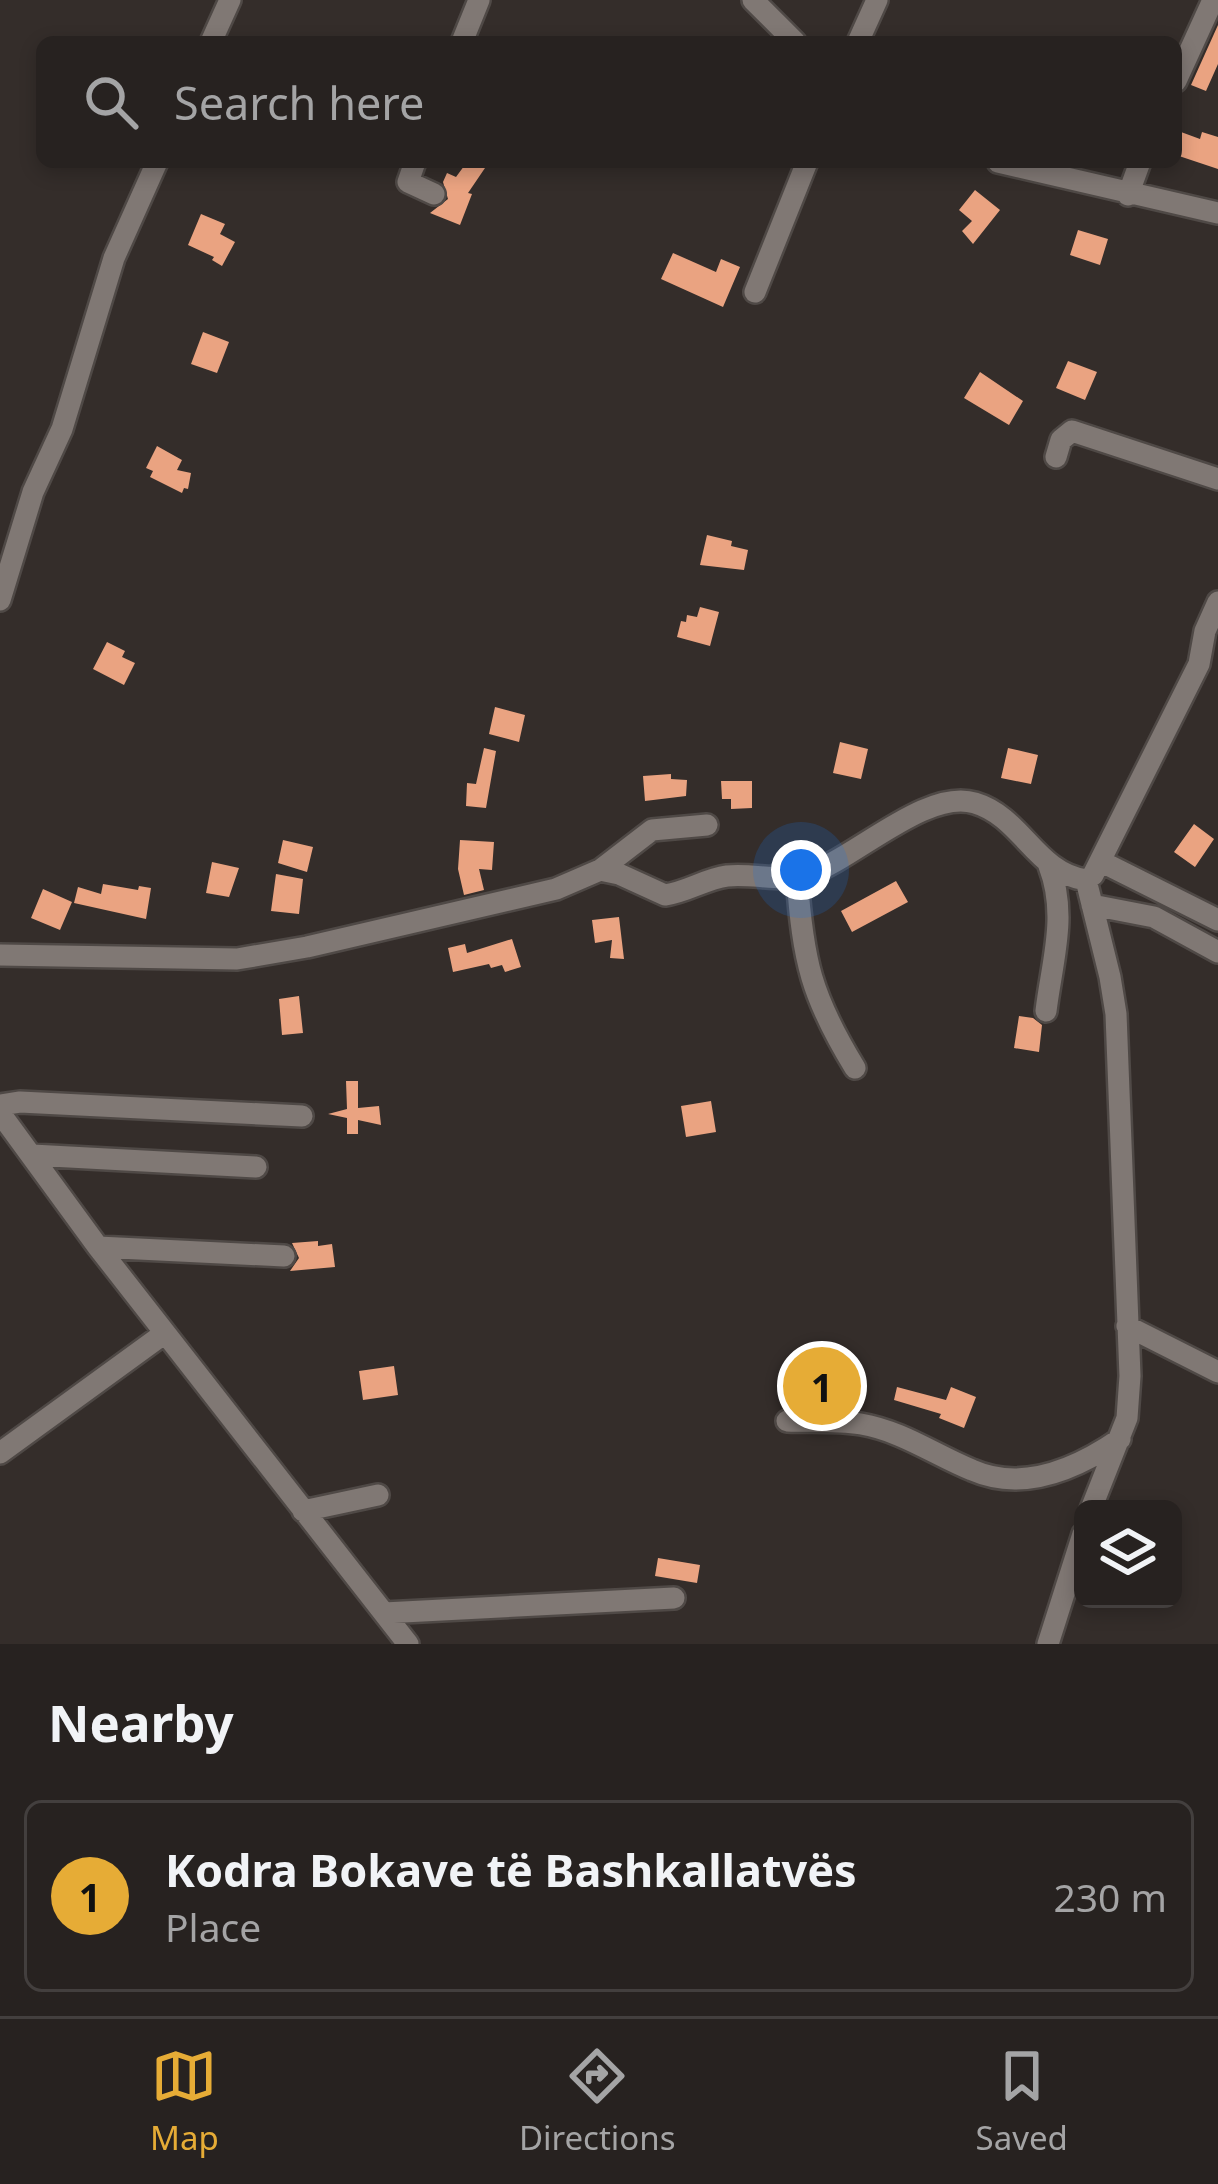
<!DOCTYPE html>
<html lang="en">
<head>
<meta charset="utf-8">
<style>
  body { margin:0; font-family:"Noto Sans",sans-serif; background:#2f2a29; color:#f1f3f6 }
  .controls { position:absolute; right:36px; bottom:36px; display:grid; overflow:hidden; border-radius:18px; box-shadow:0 6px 18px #0003 }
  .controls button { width:108px; height:108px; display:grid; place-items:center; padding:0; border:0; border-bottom:3px solid #433f3e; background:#272220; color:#f1f3f6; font:60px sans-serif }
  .you { position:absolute; left:801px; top:870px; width:42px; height:42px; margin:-30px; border:9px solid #fff; border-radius:50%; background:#1a73e8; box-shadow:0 0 0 18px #1a73e833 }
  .badge { display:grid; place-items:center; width:78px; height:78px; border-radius:50%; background:#e6ac36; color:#111; font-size:39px; font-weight:700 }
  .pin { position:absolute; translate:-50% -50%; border:6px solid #fff; box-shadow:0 3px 12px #0006 }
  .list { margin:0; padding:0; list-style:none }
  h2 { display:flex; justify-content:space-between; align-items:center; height:156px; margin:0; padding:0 48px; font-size:51px }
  h2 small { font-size:39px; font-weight:400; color:#a4a4a5 }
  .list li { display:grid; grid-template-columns:78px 1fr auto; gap:36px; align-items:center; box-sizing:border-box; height:192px; margin:0 24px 24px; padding:0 24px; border:3px solid #433f3e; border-radius:18px }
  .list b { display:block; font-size:45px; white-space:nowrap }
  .list p { margin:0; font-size:39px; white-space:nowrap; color:#a4a4a5 }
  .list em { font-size:39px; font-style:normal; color:#a4a4a5 }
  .icon { flex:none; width:66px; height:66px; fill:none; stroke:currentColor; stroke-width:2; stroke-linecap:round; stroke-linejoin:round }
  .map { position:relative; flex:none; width:1218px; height:1644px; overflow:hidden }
  .search { position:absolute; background:#272220; box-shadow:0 6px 18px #0003; left:36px; right:36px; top:36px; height:132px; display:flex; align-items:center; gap:30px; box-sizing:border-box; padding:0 42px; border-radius:18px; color:#a4a4a5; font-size:45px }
  .sheet { height:372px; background:#272220 }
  nav { display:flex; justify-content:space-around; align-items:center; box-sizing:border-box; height:168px; border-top:3px solid #433f3e; background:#272220; font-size:33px; color:#a4a4a5 }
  nav a { display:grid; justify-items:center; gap:6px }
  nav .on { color:#e6ac36 }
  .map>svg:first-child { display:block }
  .building { fill:#eaa381 }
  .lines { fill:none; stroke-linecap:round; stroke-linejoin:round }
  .minor-casing { stroke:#4f4946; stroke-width:26 }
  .minor { stroke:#807874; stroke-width:21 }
</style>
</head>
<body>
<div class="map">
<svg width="1218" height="1644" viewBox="0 0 1218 1644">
  <rect width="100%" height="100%" fill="#342d2a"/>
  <path class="building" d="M1218,25v39l-12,27 -15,-6z
    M1181,132l19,7 2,-7 16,5v32l-42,-14z
    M467,162h10l8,6 -17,25 4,1 -12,31 -30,-12 18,-14 -5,-17 4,-9 9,4z
    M975,190l25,20 -27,34 -11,-13 10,-10 -13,-11z
    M201,214l24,10 -5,10 15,8 -13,24 -10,-6 2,-3 -26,-12z
    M1078,230l30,9 -8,26 -30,-10z
    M673,253l43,19 5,-13 19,8 -17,40 -62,-28z
    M203,332l26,10 -12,31 -26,-9z
    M1068,361l29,11 -12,28 -29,-12z
    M980,372l43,29 -14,24 -45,-27z
    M157,446l25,14 -5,10 14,3 -3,16 -4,-1 -2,5 -32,-16 3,-6 -7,-3z
    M707,535l25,6 -1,5 17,4 -4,20 -44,-5z
    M700,607l19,5 -9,34 -33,-9 4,-16 5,1 1,-7 10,2z
    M107,642l18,9 -3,6 13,6 -11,22 -31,-16z
    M495,707l30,8 -6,27 -30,-8z
    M840,742l28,7 -7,30 -28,-6z
    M484,748l12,3 -10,57 -20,-2 1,-23 9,1z
    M1008,748l30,7 -7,29 -30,-6z
    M671,774v5l16,1 -1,16 -41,5 -2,-25z
    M721,781h31v27l-21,1v-10h-9z
    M1194,824l20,15 -19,28 -21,-15z
    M283,840l30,7 -6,25 -29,-9z
    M460,840l34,2 -2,28 -13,-1 5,21 -20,5 -6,-26z
    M212,862l27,6 -10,29 -23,-4z
    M276,874l27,5 -4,35 -28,-3z
    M896,881l12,21 -56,30 -11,-21z
    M103,884l35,6 1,-4 12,2 -5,31 -72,-16 4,-16 23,7z
    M43,889l29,13 -12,28 -29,-12z
    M619,917l5,42 -14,-1 2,-18 -17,3 -3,-23z
    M512,939l9,28 -16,5 -3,-7 -11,3 -2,-4 -36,8 -5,-24 17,-4 2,9z
    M299,996l4,37 -21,2 -3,-36z
    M1019,1016l14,2 9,7 -3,27 -25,-4z
    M346,1081h12v27l21,-2 2,19 -23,-5v14h-11v-16l-19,-4 19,-5z
    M711,1101l5,31 -30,5 -5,-31z
    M318,1241v5l14,-2 3,23 -45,4 9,-13 -7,-15z
    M394,1366l4,29 -35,5 -4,-29z
    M897,1387l49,13 5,-13 25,10 -12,31 -25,-10 2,-4 -47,-14z
    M658,1558l42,7 -3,18 -42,-7z"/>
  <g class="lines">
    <defs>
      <path id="minor" d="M753,0l42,42
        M211,42l19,-42
        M462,42l17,-42
        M858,42l19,-42
        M1176,81l37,-81
        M415,162l-7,20 26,12
        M998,162l220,51
        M1128,195l12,-33
        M755,292l52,-130
        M1056,457l5,-17 11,-9 146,48
        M0,600l33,-108 29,-63 52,-171 43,-96
        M1100,861l118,59
        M600,870l52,-40 55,-5
        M797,877c6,84 14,119 58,191
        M1086,880l24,97 6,37 14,362 -3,42 -36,91
        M1092,905l62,12 64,35
        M0,955l237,4 70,-12 249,-58 44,-19 19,4 46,21c22,-3 40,-16 62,-19 27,-3 56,7 82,-2 46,-16 118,-86 166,-71 47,14 61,70 111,77l7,-5 106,-211 6,-33 13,-29
        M1046,1011c6,-50 22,-96 3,-145
        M0,1105l20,-3 282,14
        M0,1113l98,134 310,397
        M32,1155l224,12
        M98,1247l186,9
        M1127,1326l91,46
        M787,1421c24,1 50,-1 74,3 41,7 74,31 111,46 52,23 106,-2 148,-31
        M0,1453l165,-120
        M303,1511l75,-16
        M384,1613l290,-15
        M1048,1644l35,-110"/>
    </defs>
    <use href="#minor" class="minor-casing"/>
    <use href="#minor" class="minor"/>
  </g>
</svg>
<div class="controls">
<button><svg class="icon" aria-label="layers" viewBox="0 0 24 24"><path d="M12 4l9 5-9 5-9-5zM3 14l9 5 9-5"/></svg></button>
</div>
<div class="you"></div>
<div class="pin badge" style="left:822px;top:1386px">1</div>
<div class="search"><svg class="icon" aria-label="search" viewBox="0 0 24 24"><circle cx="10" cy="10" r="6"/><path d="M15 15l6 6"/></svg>Search here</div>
</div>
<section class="sheet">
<h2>Nearby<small></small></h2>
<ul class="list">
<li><span class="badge">1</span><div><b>Kodra Bokave të Bashkallatvës</b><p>Place</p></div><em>230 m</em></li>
</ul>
</section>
<nav>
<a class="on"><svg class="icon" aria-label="map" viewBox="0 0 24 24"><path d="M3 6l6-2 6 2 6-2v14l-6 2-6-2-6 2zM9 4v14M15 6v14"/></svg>Map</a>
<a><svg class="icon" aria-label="directions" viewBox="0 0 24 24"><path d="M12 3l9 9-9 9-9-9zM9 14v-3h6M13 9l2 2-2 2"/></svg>Directions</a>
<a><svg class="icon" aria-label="saved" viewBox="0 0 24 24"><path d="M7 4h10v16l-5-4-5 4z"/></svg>Saved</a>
</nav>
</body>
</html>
